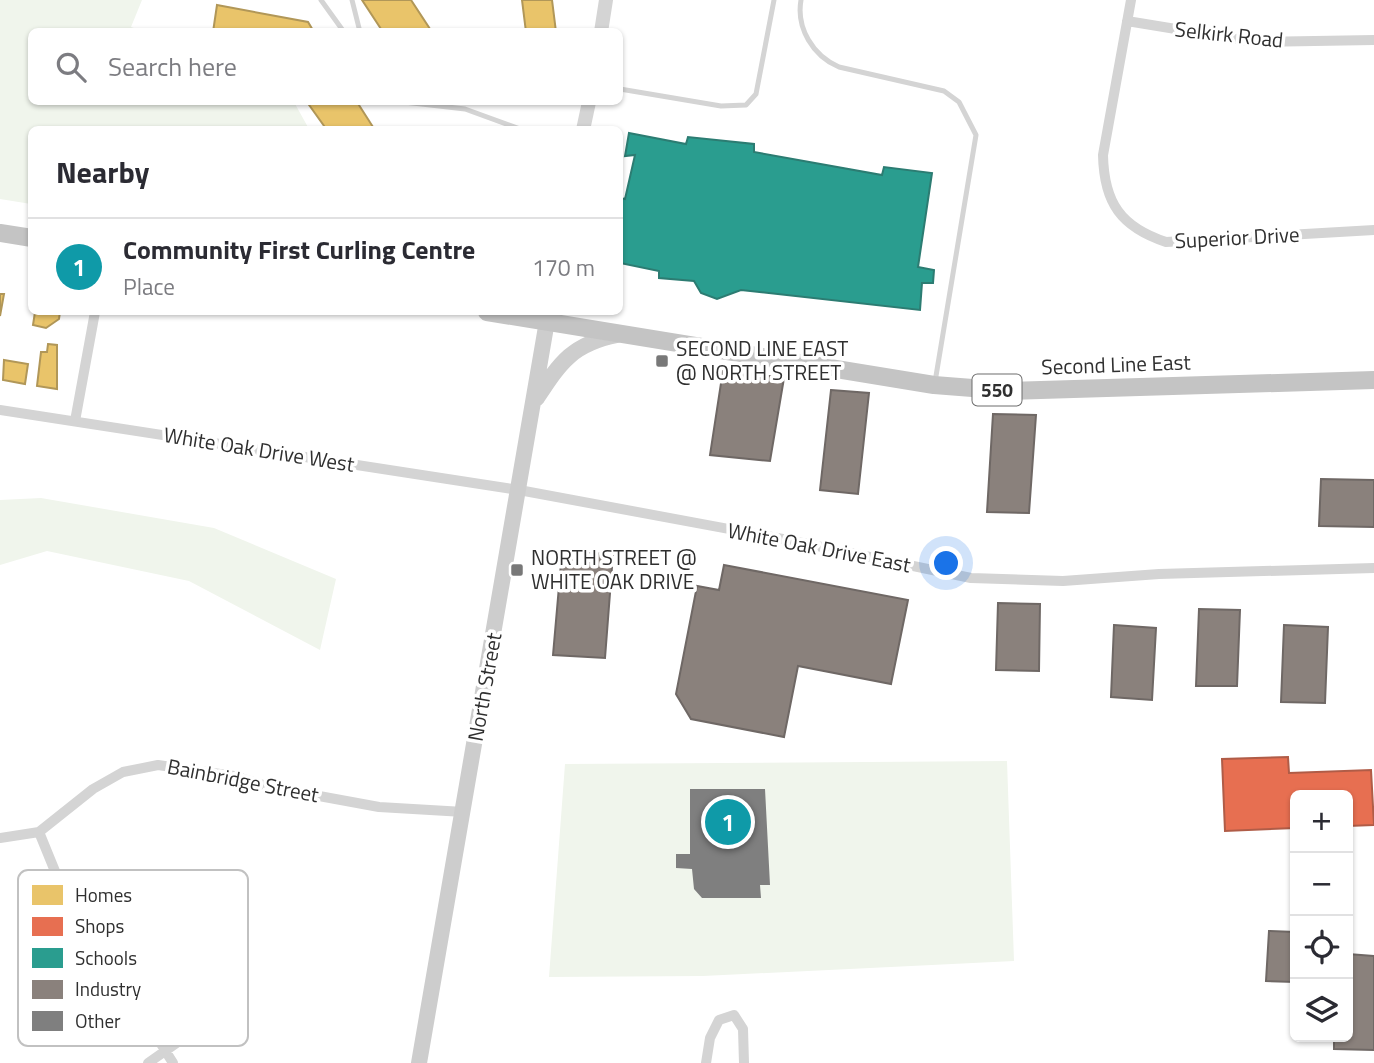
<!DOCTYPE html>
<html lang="en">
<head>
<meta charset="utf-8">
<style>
  body { margin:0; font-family:"Titillium Web",sans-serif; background:#f7f7f7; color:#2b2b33 }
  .controls { position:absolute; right:21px; bottom:21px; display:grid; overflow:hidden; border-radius:10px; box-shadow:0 2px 5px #0004 }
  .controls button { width:63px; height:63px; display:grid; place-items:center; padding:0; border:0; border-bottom:2px solid #e1e1e2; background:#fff; color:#2b2b33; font:35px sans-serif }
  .you { position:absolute; left:947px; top:564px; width:24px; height:24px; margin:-18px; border:5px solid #fff; border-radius:50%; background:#1a73e8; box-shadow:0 0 0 10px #1a73e833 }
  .badge { display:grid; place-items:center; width:46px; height:46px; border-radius:50%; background:#787878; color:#fff; font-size:23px; font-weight:700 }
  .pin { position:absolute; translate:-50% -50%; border:4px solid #fff; box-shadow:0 2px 7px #0006 }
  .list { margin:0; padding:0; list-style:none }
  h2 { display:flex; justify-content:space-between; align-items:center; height:91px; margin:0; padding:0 28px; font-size:30px }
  h2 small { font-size:23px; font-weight:400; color:#7c7c81 }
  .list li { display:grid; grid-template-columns:46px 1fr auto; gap:21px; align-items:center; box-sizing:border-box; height:98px; padding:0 28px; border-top:2px solid #e1e1e2 }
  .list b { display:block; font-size:26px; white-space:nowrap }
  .list p { margin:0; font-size:23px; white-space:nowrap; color:#7c7c81 }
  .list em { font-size:23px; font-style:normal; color:#7c7c81 }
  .icon { flex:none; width:38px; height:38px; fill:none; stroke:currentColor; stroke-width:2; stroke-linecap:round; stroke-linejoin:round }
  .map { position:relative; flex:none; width:1374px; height:1063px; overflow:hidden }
  .search { position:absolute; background:#fff; box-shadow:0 2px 5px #0004; left:28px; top:28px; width:595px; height:77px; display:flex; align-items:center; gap:18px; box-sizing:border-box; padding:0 24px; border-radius:10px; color:#7c7c81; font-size:26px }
  .panel { position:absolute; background:#fff; box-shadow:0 2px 5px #0004; left:28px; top:126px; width:595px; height:189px; border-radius:10px }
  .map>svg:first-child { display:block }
  .green { fill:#f0f5ec }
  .homes { fill:#e9c46a; stroke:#b19758; stroke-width:2 }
  .shops { fill:#e76f51; stroke:#b05c47; stroke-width:2 }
  .schools { fill:#2a9d8f; stroke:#2c7c72; stroke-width:2 }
  .industry { fill:#8a817c; stroke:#6f6865; stroke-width:2 }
  .building { fill:#7f7f7f }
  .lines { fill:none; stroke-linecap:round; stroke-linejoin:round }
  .service { stroke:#d4d4d4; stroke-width:5 }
  .minor { stroke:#d4d4d4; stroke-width:10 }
  .tertiary { stroke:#d4d4d4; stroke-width:14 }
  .secondary { stroke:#cdcdcd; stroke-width:16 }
  .trunk { stroke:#c4c4c4; stroke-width:18 }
  .poi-dot { fill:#787878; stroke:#fff; stroke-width:2.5 }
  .labels { text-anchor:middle; stroke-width:7; stroke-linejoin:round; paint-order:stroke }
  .shield { fill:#fff; stroke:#6d6d6d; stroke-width:2 }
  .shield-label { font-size:19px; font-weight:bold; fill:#2f2f2f }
  .street-label { font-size:21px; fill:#2f2f2f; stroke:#fff }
  .poi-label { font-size:21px; fill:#2f2f2f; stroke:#fff; text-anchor:start }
  .key { fill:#fff; stroke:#c1c1c1; stroke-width:2 }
  .key-label { font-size:19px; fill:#2f2f2f }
</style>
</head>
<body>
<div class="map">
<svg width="1374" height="1063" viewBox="0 0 1374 1063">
  <rect width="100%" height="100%" fill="#fff"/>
  <path class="green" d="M0,0h142l-11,27 12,4 -111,1v70h262l15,27 -277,1 -1,74 -31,-5z
    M41,498l173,30 122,51 -16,71 -131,-69 -142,-30 -47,14v-65z
    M1007,761l7,200 -311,15 -154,1 16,-213z"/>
  <path class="homes" d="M362,0h49l21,32h-49z
    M522,0h30l4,32h-30z
    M217,5l91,17 6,10h-101z
    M307,102h50l16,25 10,3h-56z
    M0,294h4l-4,22z
    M35,312h25l-1,7 -13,9 -13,-3z
    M48,344l9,1v44l-20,-3 4,-34h6z
    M4,360l24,4 -3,20 -22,-4z"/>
  <path class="shops" d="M1288,757l1,16 82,-3 3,55 -26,1v-31h-53v33l-70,3 -3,-72z"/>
  <path class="schools" d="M629,133l57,11 2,-7 66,7v8l128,23 2,-8 48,6 -14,94 16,3 -1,13h-11l-2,27 -179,-20 -24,9 -16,-6 -7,-12 -35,-3v-7l-39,-8v-65l5,1 10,-44 -10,1z"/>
  <path class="industry" d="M723,370l61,8 -14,83 -60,-6z
    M831,390l38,3 -11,101 -38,-4z
    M993,414l43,1 -7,98 -42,-1z
    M1321,479l53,1v47l-55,-1z
    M562,552l51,2 -8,104 -52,-3z
    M724,565l184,35 -17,84 -93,-18 -14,71 -93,-18 -15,-25 21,-108 22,4z
    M998,603l42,1 -1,67 -43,-1z
    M1199,609l41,1 -3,76h-41z
    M1114,625l42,3 -4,72 -41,-3z
    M1284,625l44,2 -3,76 -44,-1z
    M1269,931l26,1v50l-29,-1z
    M1348,954l26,2v94l-40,-1v-12h14z"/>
  <path class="building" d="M690,789h75l5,96h-10l1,13h-59l-8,-9 -2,-20 -16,-1v-14h14z"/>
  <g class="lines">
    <path class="service" d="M321,0l23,32
      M352,0l8,32
      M801,0c-5,28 12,56 38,67l105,24 15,11 17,33 -41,247
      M620,89l101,17 25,-1 10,-11 18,-94
      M404,102l61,7 58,21"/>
    <path class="minor" d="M1131,0l-28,155c1,48 18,72 63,87l208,-12
      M1127,21l128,21 119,-2
      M0,410l519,80 269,50 183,38 92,3 96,-7 215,-6
      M75,421l20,-109
      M39,832l20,49 114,182
      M0,838l39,-6 54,-43 30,-17 35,-7 76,11 36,11 109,20 85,5
      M148,1063l87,-61
      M706,1063l4,-25 9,-18 15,-5 9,14 1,34"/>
    <path class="tertiary" d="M601,32l5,-32
      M583,130l6,-28"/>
    <path class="secondary" d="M537,398c23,-35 35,-54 80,-63
      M419,1063l128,-742"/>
    <path class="trunk" d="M0,233l32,5
      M487,312l447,73 77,6 363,-11"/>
  </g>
  <g class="poi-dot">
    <rect x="655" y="354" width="14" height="14" rx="3.5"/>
    <rect x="510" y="563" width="14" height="14" rx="3.5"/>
  </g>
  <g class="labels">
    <rect class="shield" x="972.5" y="374.5" width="49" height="31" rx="5"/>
    <g class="shield-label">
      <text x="997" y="397">550</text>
    </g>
    <g class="street-label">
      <text transform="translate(1229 35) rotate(6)" y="7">Selkirk Road</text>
      <text transform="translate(1237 238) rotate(-3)" y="7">Superior Drive</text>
      <text transform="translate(1116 365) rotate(-2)" y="7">Second Line East</text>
      <text transform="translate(259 450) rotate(9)" y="7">White Oak Drive West</text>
      <text transform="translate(819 548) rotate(11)" y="7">White Oak Drive East</text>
      <text transform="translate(485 687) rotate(-80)" y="7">North Street</text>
      <text transform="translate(243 781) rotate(11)" y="7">Bainbridge Street</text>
    </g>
    <g class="poi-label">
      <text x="676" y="356">SECOND LINE EAST<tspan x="676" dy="24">@ NORTH STREET</tspan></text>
      <text x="531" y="565">NORTH STREET @<tspan x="531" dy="24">WHITE OAK DRIVE</tspan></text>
    </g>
  </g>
  <rect x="18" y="870" width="230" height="176" rx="10" class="key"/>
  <rect x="32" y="885" width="31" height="20" fill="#e9c46a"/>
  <rect x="32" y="917" width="31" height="19" fill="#e76f51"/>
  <rect x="32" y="948" width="31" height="20" fill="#2a9d8f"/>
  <rect x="32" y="980" width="31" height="19" fill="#8a817c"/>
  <rect x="32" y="1011" width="31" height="20" fill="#7f7f7f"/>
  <g class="key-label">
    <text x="75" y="902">Homes</text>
    <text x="75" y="933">Shops</text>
    <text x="75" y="965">Schools</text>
    <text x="75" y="996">Industry</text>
    <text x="75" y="1028">Other</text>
  </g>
</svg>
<div class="controls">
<button>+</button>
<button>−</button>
<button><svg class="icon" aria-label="locate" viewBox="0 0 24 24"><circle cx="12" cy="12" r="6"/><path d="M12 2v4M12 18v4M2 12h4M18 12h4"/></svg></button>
<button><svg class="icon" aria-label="layers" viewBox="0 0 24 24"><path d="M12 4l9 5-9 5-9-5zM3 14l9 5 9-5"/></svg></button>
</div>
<div class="you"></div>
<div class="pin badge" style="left:728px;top:822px;background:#0f9aa8">1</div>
<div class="search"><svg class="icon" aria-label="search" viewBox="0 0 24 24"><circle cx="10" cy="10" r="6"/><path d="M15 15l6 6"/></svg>Search here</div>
<section class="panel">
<h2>Nearby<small></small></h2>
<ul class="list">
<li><span class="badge" style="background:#0f9aa8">1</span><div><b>Community First Curling Centre</b><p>Place</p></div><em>170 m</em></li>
</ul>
</section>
</div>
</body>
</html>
